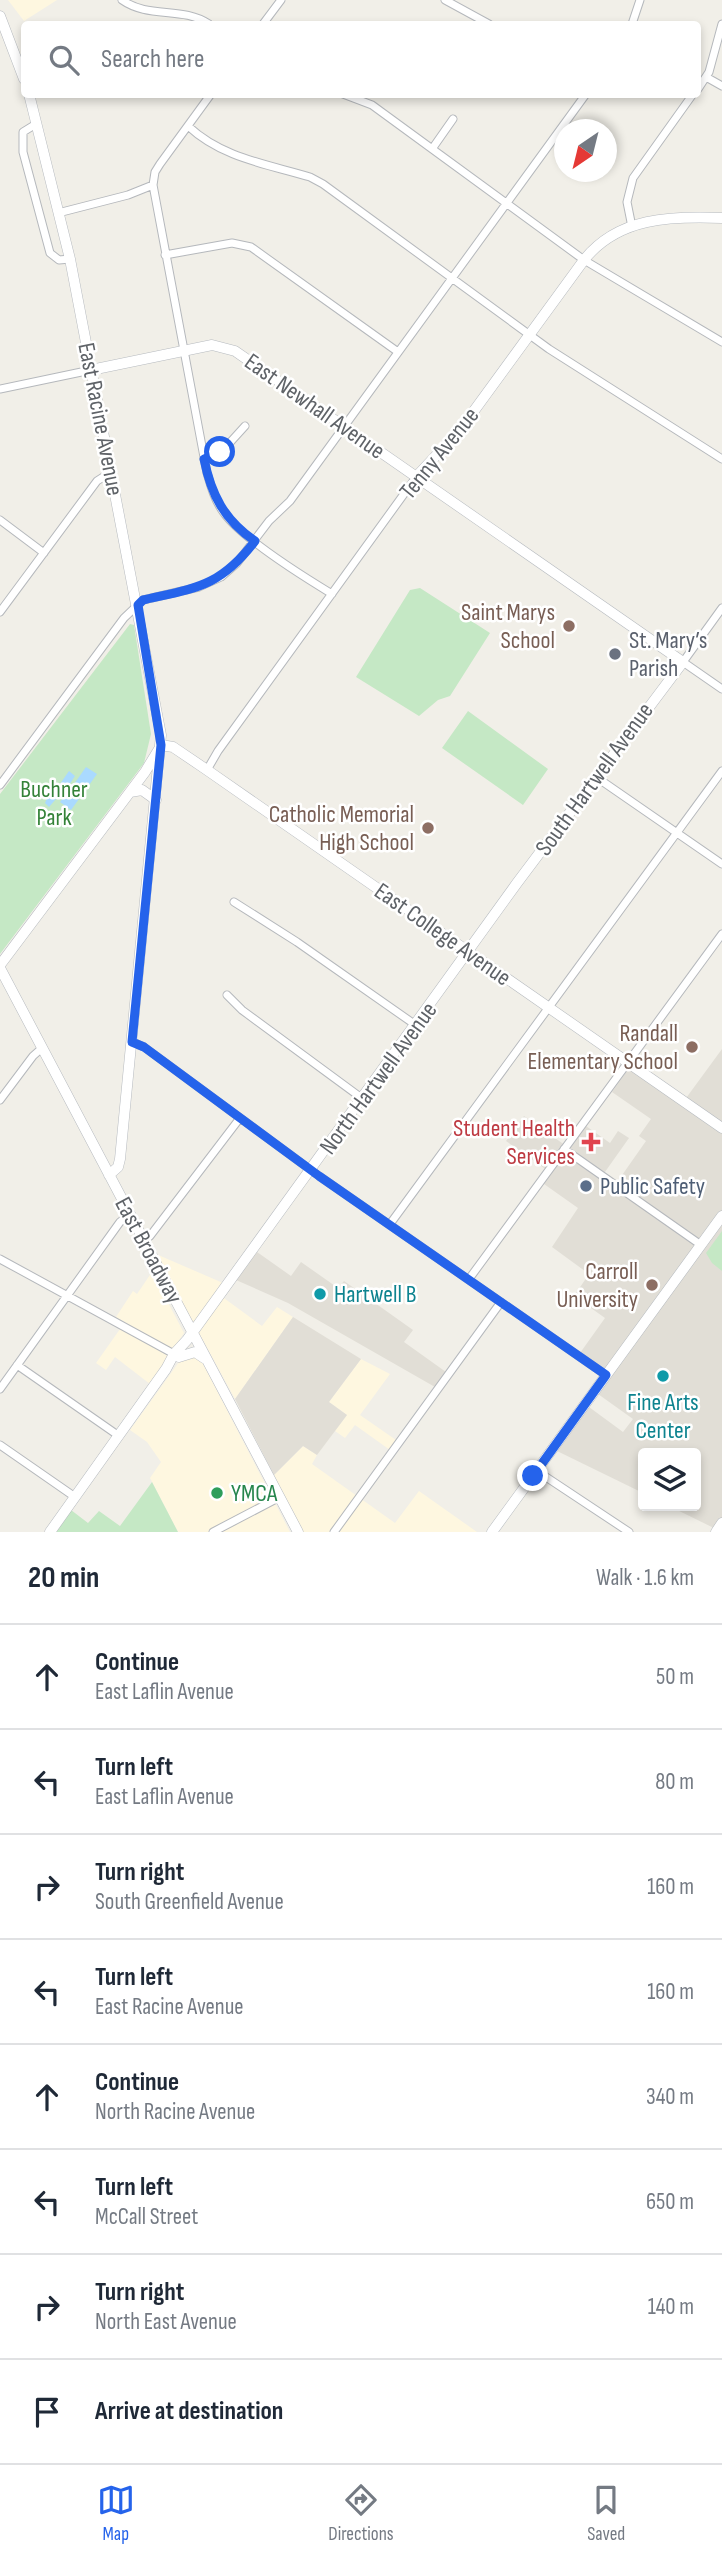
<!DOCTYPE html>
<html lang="en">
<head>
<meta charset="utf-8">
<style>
  body { margin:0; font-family:"Sofia Sans Condensed",sans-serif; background:#f6f6f7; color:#1f2937 }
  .controls { position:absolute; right:21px; bottom:21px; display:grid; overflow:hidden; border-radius:7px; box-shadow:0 4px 10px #0003 }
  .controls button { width:63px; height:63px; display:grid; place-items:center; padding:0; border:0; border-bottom:2px solid #e0e1e3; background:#fff; color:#1f2937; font:35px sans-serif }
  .compass { position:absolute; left:554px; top:119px; width:63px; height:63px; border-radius:50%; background:#fff; box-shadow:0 4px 10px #0003; rotate:215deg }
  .stop { position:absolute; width:21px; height:21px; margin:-16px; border:5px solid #2563eb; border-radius:50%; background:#fff }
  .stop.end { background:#2563eb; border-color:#fff; box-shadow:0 2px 7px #0008 }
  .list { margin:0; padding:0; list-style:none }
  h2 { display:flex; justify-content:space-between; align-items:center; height:91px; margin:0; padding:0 28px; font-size:30px }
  h2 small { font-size:23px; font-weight:400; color:#747a83 }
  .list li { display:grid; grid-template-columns:46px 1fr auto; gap:21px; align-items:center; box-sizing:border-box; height:105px; padding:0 28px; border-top:2px solid #e0e1e3 }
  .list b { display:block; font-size:26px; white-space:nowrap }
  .list p { margin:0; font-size:23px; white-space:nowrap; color:#747a83 }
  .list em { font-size:23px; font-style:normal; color:#747a83 }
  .icon { flex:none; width:38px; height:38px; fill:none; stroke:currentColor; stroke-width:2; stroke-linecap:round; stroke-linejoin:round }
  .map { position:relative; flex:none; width:722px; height:1532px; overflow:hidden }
  .search { position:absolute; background:#fff; box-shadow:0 4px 10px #0003; left:21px; right:21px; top:21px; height:77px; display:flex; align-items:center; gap:18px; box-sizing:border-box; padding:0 24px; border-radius:7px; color:#747a83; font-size:26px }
  .sheet { height:931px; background:#fff }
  nav { display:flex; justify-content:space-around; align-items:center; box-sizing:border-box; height:98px; border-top:2px solid #e0e1e3; background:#fff; font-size:19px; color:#747a83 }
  nav a { display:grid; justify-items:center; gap:4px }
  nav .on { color:#2563eb }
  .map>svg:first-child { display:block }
  .commercial { fill:#fef7e0 }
  .education { fill:#e1ded6 }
  .green { fill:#c5e8c5 }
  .water { fill:#aadaff }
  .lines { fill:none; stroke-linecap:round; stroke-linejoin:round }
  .street-casing { stroke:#b5b8bc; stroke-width:9 }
  .secondary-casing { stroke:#b6babf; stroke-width:11 }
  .street { stroke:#fff; stroke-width:7 }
  .secondary { stroke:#fff; stroke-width:10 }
  .route { stroke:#2563eb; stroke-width:9 }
  .education-dot { fill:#8d6e63; stroke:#fff; stroke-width:2.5 }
  .worship-dot { fill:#6b7280; stroke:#fff; stroke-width:2.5 }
  .health-dot { fill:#e0444e; stroke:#fff; stroke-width:2.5 }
  .service-dot { fill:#5c6f8a; stroke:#fff; stroke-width:2.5 }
  .culture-dot { fill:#0f9aa8; stroke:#fff; stroke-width:2.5 }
  .leisure-dot { fill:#2e9e5b; stroke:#fff; stroke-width:2.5 }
  .labels { text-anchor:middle; stroke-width:5; stroke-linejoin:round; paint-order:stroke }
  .street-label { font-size:24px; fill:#5f6368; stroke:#fff }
  .education-label { font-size:24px; fill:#785e54; stroke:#fff; text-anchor:end }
  .worship-label { font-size:24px; fill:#5b616d; stroke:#fff; text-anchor:start }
  .park-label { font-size:24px; fill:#348238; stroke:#fff }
  .health-label { font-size:24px; fill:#be3a42; stroke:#fff; text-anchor:end }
  .service-label { font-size:24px; fill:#4e5e75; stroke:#fff; text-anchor:start }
  .culture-label { font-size:24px; fill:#0d838f; stroke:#fff; text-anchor:start }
  .leisure-label { font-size:24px; fill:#27864d; stroke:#fff; text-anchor:start }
</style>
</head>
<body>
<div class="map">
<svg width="722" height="1532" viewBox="0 0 722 1532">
  <rect width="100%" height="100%" fill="#f1efe8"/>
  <path class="commercial" d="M8,0h49l-33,21z
    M156,1254l67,29 -6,10 45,33 15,-19 16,10 -58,82z
    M152,1272l32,61 -34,51 -35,-27 -9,13 -10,-7 29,-41 -9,-5 17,-26 4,3z
    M188,1355l11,3 3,4 88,170h-112l-28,-54 11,-16 -14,-20 -17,-12 49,-68z
    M361,1359l29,15 -30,41 36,25 -6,10 -35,-25 -10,13 -10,-7 12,-16 -18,-13z
    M303,1446l14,9 -5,9 83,59 24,-32 58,41h-174l-29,-57z"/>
  <path class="education" d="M722,1049v483l-53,-26h27v-53h-53v40l-86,-42 32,-44 34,25 10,-13 -35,-25 14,-18 -32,-23 25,-35 -31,-22 15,-22 -37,-27 26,-39 -34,-24 7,-11 -45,-32 18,-25 45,32 17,-22 24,17 8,-12 11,7 -29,41 13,9 33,-47 -7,-5 12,-17 -39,-27 14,-20 4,-2 51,35z
    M257,1252l34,24 10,-14 37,26 6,-7 69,49 -9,12 42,30 -11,15 -147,-84 -52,-23z
    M293,1317l68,42 -32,43 18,13 -30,40 -14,-9 -29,29 -39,-76z"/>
  <path class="green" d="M420,588l70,45 -40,63 -12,4 -19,16 -63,-39 54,-87z
    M130,624l4,1 17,109 -7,29 -144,191v-160z
    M468,711l80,58 -25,36 -81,-57z
    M722,1231v40l-10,-8 -6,-10z
    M152,1482l26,50h-122l15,-22 17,13 11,-12 21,15z"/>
  <path class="water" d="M86,767l11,7 -26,36 -11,-8 9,-12 -9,-6 9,-13 6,5 -6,9 3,2z
    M48,783l6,4 -2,5 6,-3 4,3 -13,15 -4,-4 4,-9 -4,-7z"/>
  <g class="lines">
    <defs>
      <path id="street" d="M122,0c27,19 60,6 87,24
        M445,0l44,24
        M263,24l18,-24
        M632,24l8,-24
        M706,77l16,9
        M698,89l11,-17 13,-48
        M211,94l-51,70 -5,8 -2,13 54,288c4,14 8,28 17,40 18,25 80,64 108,81
        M343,94l29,11 212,155 138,82
        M36,124l-13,8v20l27,101 9,7 11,-1
        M188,126c34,32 79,38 122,51l13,7 226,165 173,110
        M432,149l21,-30
        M58,213l70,-18 25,-10
        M632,227l-5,-25 6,-24 60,-84
        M165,255l67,-12 19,4 147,105
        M0,389l91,-19
        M204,459l21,-11 20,-22
        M0,520l44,33
        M722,608l-39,54 39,27
        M0,612l97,-131 14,-9
        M207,770l11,-19 199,-275
        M596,777l126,87
        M0,785l124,-167 19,-18 56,-13 22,-10 16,-14 32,-42 21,-20 296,-407
        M234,902l63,40 120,84
        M227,995l15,15 121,89
        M132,1042l12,5 175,129 287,199
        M0,1100l33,-44 9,-8
        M564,1149l137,96
        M390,1224l332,-453
        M143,1240l7,-4 90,-118
        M0,1259l174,95
        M469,1279l253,-345
        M17,1365l102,71
        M0,1389l120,-167 10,-8
        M0,1445l75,52
        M537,1471l92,61
        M213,1532l67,-35
        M334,1532l167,-230"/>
      <path id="secondary" d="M0,16l24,63
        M29,94l41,165 91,476 -41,424 -2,8 -9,8
        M417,476l43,-46 124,-170c34,-43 87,-44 138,-42
        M161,745l12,2 34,23 515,358
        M130,792l12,-2 14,10
        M0,965l145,-193 14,-23
        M0,968l298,564
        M179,1357l16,-5 9,6
        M50,1532l116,-163 8,-15 13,-14 330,-457 166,-221 -448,-311 -23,-6 -121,25
        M492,1532l230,-316
        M716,1532l6,-9"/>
    </defs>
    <use href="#street" class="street-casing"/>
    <use href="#secondary" class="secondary-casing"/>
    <use href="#street" class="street"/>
    <use href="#secondary" class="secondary"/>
  </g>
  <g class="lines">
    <path class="route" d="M220,452l-16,7c7,35 20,61 51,82 -35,46 -59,47 -112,59l-5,5 23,140 -29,297 12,5 175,129 287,199 -73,101"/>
  </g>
  <g class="education-dot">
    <circle cx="569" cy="626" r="7"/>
    <circle cx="428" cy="828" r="7"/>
    <circle cx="692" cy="1047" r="7"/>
    <circle cx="652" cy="1285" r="7"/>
  </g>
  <circle class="worship-dot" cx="615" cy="654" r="7"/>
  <path class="health-dot" d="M587.5 1131.5h7v7h7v7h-7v7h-7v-7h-7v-7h7z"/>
  <circle class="service-dot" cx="586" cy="1186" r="7"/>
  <g class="culture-dot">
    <circle cx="320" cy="1294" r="7"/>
    <circle cx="663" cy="1376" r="7"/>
  </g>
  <circle class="leisure-dot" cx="217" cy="1493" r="7"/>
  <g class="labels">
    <g class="street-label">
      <text transform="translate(315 406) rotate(35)" y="8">East Newhall Avenue</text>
      <text transform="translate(101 419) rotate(79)" y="8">East Racine Avenue</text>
      <text transform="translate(439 453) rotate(-51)" y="8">Tenny Avenue</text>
      <text transform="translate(594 779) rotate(-54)" y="8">South Hartwell Avenue</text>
      <text transform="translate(443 934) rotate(35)" y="8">East College Avenue</text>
      <text transform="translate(378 1078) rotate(-54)" y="8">North Hartwell Avenue</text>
      <text transform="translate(149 1250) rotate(62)" y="8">East Broadway</text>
    </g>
    <g class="education-label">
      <text x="555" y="620">Saint Marys<tspan x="555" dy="28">School</tspan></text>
      <text x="414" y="822">Catholic Memorial<tspan x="414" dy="28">High School</tspan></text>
      <text x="678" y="1041">Randall<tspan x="678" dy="28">Elementary School</tspan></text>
      <text x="638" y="1279">Carroll<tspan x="638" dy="28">University</tspan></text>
    </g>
    <g class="worship-label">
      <text x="629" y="648">St. Mary’s<tspan x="629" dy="28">Parish</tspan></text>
    </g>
    <g class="park-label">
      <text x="54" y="797">Buchner<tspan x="54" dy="28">Park</tspan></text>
    </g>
    <g class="health-label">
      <text x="575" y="1136">Student Health<tspan x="575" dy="28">Services</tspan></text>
    </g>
    <g class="service-label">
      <text x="600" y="1194">Public Safety</text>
    </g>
    <g class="culture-label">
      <text x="334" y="1302">Hartwell B</text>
      <text x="663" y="1410" text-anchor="middle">Fine Arts<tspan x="663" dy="28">Center</tspan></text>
    </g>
    <g class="leisure-label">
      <text x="231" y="1501">YMCA</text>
    </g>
  </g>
</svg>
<div class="controls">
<button><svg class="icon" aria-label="layers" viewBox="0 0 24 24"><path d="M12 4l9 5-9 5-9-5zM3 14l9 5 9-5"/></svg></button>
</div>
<svg class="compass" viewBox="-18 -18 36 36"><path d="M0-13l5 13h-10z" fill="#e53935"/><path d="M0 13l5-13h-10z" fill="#747a83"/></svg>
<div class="stop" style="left:220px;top:452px"></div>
<div class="stop end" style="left:533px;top:1476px"></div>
<div class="search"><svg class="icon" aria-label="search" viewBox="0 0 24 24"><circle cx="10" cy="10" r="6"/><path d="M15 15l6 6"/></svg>Search here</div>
</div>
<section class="sheet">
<h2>20 min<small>Walk · 1.6 km</small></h2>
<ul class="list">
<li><svg class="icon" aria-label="ahead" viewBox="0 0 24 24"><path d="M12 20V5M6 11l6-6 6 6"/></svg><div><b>Continue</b><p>East Laflin Avenue</p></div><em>50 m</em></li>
<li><svg class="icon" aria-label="left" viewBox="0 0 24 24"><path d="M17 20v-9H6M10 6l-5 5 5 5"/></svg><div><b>Turn left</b><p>East Laflin Avenue</p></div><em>80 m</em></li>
<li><svg class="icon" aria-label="right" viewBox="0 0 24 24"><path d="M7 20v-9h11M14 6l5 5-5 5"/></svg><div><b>Turn right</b><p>South Greenfield Avenue</p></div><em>160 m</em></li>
<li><svg class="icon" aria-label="left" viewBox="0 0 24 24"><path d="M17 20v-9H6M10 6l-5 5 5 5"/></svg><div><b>Turn left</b><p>East Racine Avenue</p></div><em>160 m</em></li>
<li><svg class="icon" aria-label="ahead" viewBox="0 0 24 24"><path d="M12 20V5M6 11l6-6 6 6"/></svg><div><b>Continue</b><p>North Racine Avenue</p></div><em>340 m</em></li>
<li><svg class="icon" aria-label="left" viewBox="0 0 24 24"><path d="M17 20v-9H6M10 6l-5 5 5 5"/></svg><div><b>Turn left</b><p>McCall Street</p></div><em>650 m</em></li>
<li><svg class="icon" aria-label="right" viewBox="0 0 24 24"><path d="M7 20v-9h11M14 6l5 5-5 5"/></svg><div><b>Turn right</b><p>North East Avenue</p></div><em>140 m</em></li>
<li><svg class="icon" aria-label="arrive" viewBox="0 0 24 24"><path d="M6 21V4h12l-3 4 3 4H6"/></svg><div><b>Arrive at destination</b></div></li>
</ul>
</section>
<nav>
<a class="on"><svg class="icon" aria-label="map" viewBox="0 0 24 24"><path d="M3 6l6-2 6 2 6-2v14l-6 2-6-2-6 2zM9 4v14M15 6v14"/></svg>Map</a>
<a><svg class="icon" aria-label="directions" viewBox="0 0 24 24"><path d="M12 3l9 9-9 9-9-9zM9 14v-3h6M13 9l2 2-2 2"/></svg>Directions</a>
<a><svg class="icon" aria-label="saved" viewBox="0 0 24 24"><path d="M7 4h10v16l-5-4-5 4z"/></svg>Saved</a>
</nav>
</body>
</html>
